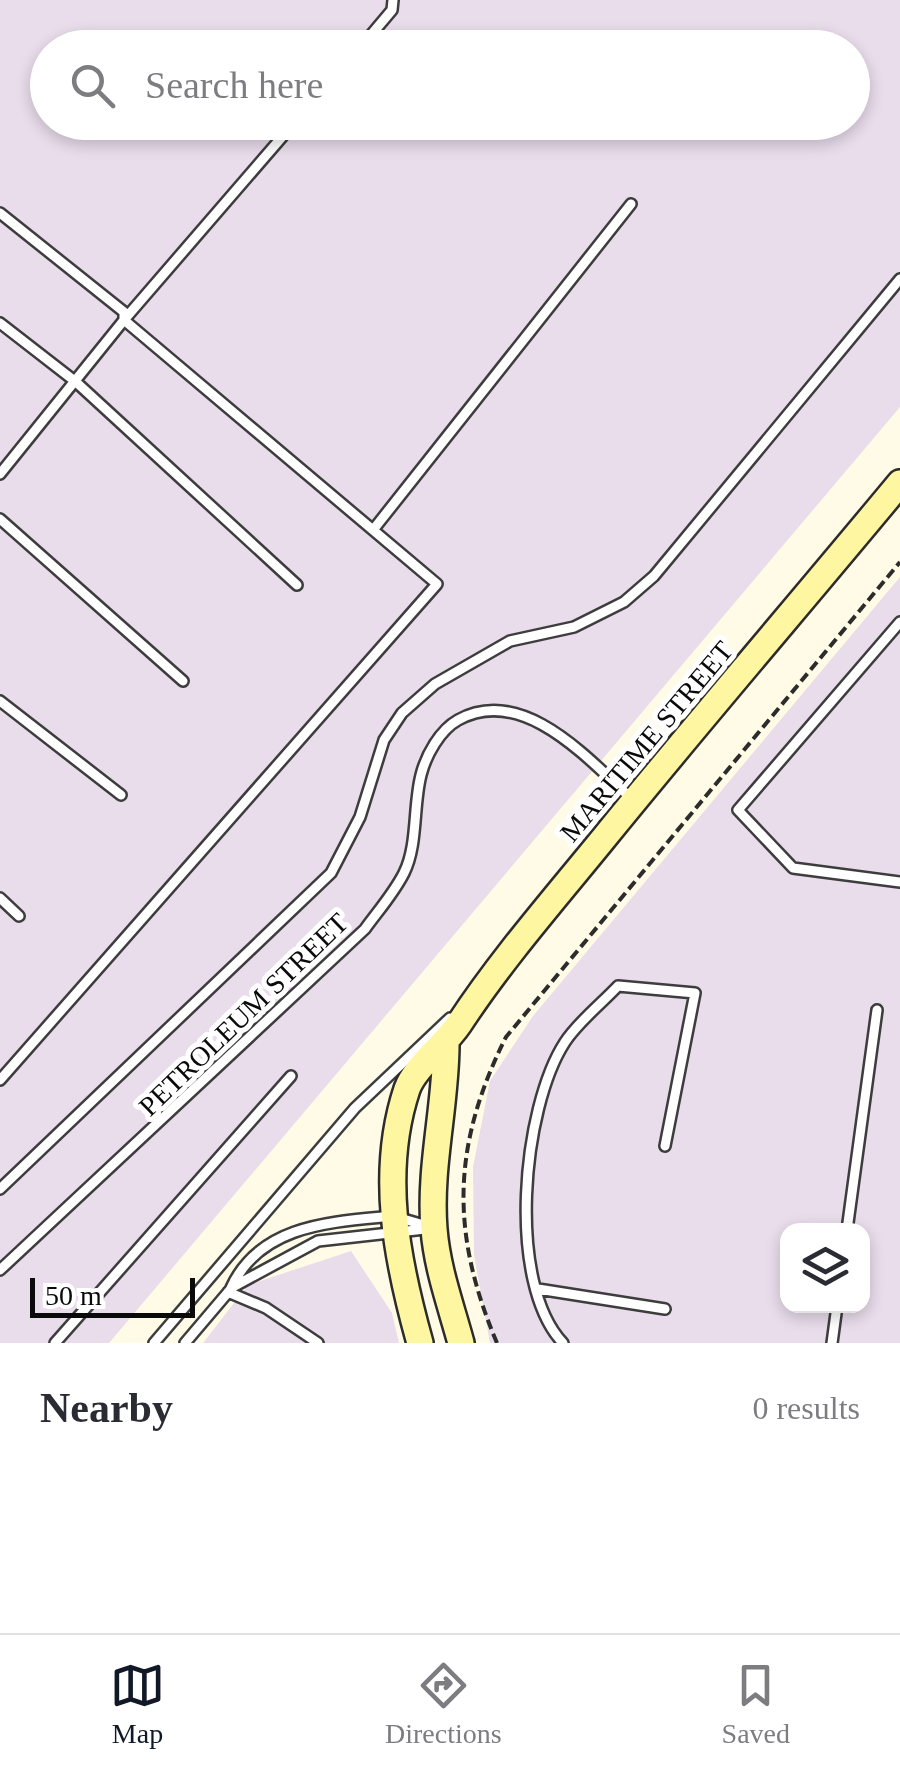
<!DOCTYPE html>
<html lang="en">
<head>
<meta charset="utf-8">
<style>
  body { margin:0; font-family:"Times New Roman",serif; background:#f2f2f3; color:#2b2b33 }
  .controls { position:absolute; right:30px; bottom:30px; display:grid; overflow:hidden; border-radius:20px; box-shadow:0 5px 15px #0003 }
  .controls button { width:90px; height:90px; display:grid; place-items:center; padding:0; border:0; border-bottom:2px solid #e1e1e2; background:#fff; color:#2b2b33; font:50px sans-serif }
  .scale { position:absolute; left:30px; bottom:25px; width:165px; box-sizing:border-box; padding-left:10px; border:5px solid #0a0a0a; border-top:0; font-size:28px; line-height:35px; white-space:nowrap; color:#0a0a0a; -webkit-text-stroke:8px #fff; paint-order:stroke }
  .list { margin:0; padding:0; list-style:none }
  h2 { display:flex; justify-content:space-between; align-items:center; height:130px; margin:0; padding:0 40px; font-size:42px }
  h2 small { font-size:32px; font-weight:400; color:#7c7c81 }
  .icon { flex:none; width:55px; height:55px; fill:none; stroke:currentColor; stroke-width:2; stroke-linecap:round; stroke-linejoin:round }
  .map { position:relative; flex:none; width:900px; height:1343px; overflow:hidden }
  .search { position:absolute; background:#fff; box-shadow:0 5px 15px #0003; left:30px; right:30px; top:30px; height:110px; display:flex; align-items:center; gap:25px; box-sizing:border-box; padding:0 35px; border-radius:55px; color:#7c7c81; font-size:38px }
  .sheet { height:290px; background:#fff }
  nav { display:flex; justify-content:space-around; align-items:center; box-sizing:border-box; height:140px; border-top:2px solid #e1e1e2; background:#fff; font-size:28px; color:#7c7c81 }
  nav a { display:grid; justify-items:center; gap:5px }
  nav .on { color:#111827 }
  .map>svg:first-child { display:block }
  .industrial { fill:#e9dceb; fill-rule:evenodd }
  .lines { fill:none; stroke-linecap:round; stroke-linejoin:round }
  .lane-casing { stroke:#3d3d3d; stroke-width:14 }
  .secondary-casing { stroke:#2c2c2c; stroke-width:30 }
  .path { stroke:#2c2c2c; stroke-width:4; stroke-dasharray:10 5; stroke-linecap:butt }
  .lane { stroke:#fff; stroke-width:9 }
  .secondary { stroke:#fff6a2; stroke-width:25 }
  .labels { text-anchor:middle; stroke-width:10; stroke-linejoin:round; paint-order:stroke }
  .street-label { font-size:28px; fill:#0a0a0a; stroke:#fff }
</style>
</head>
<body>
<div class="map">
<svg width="900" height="1343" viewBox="0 0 900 1343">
  <rect width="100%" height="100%" fill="#fffbe7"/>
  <path class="industrial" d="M0,0h900v407l-791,936h-109zM48,48h804v74h-804z
    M900,577v766h-410l-16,-88 -1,-88 17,-86 43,-65zM788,1230h74v76h-74z
    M351,1251l41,62 7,30h-196l45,-58z"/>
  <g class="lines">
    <defs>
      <path id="lane" d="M360,48l32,-38 1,-10
        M0,213l124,99v8l313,264 -437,496
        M0,323l76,59 221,203
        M0,474l124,-154 171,-198
        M0,519l183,162
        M373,530l258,-326
        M900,622l-162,188 55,58 107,14
        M0,701l121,94
        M0,898l19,18
        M0,1189l331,-316 29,-56 24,-77 18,-27 33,-29 75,-43 64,-14 50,-25 30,-26 246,-297
        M393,1216l41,12 -116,13 -87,47c29,-64 101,-66 162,-72z
        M847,1230l30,-220
        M0,1270l365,-341c13,-18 29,-36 39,-56 14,-28 9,-67 17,-98 5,-20 19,-45 37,-55 65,-36 130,39 174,79
        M538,1289l127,20
        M228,1292l38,16 52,35
        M55,1343l236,-267
        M154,1343l201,-235 95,-90
        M185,1343l45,-53
        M563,1343c-57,-60 -41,-235 2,-301 13,-20 36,-38 53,-56l77,7 -30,153
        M832,1343l5,-37"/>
      <path id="secondary" d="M446,1044c0,62 -17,123 -12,185 3,39 17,77 27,114
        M420,1343c-23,-82 -41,-170 -13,-254 8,-22 38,-44 52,-65 44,-67 98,-128 149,-191 96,-118 195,-233 292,-350"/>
    </defs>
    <use href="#lane" class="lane-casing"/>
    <use href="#secondary" class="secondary-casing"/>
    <path class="path" d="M497,1343c-47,-111 -45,-198 9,-306l394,-475"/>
    <use href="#lane" class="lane"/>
    <use href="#secondary" class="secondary"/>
  </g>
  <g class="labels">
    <g class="street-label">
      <text transform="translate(646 741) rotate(-50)" y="10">MARITIME STREET</text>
      <text transform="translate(243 1014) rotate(-44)" y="10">PETROLEUM STREET</text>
    </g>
  </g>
</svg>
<div class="controls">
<button><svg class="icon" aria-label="layers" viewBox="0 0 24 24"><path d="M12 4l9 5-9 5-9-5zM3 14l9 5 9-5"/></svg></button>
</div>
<div class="scale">50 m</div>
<div class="search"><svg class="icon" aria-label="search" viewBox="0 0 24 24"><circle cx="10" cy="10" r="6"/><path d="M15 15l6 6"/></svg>Search here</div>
</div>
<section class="sheet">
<h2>Nearby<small>0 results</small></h2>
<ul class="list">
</ul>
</section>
<nav>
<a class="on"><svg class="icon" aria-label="map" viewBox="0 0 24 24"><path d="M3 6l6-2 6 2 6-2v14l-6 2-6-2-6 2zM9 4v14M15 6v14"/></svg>Map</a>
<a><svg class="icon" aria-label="directions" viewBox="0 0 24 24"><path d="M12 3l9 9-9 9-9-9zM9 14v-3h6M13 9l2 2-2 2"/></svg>Directions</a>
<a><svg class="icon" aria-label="saved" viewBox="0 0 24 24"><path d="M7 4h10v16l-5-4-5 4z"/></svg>Saved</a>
</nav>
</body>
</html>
